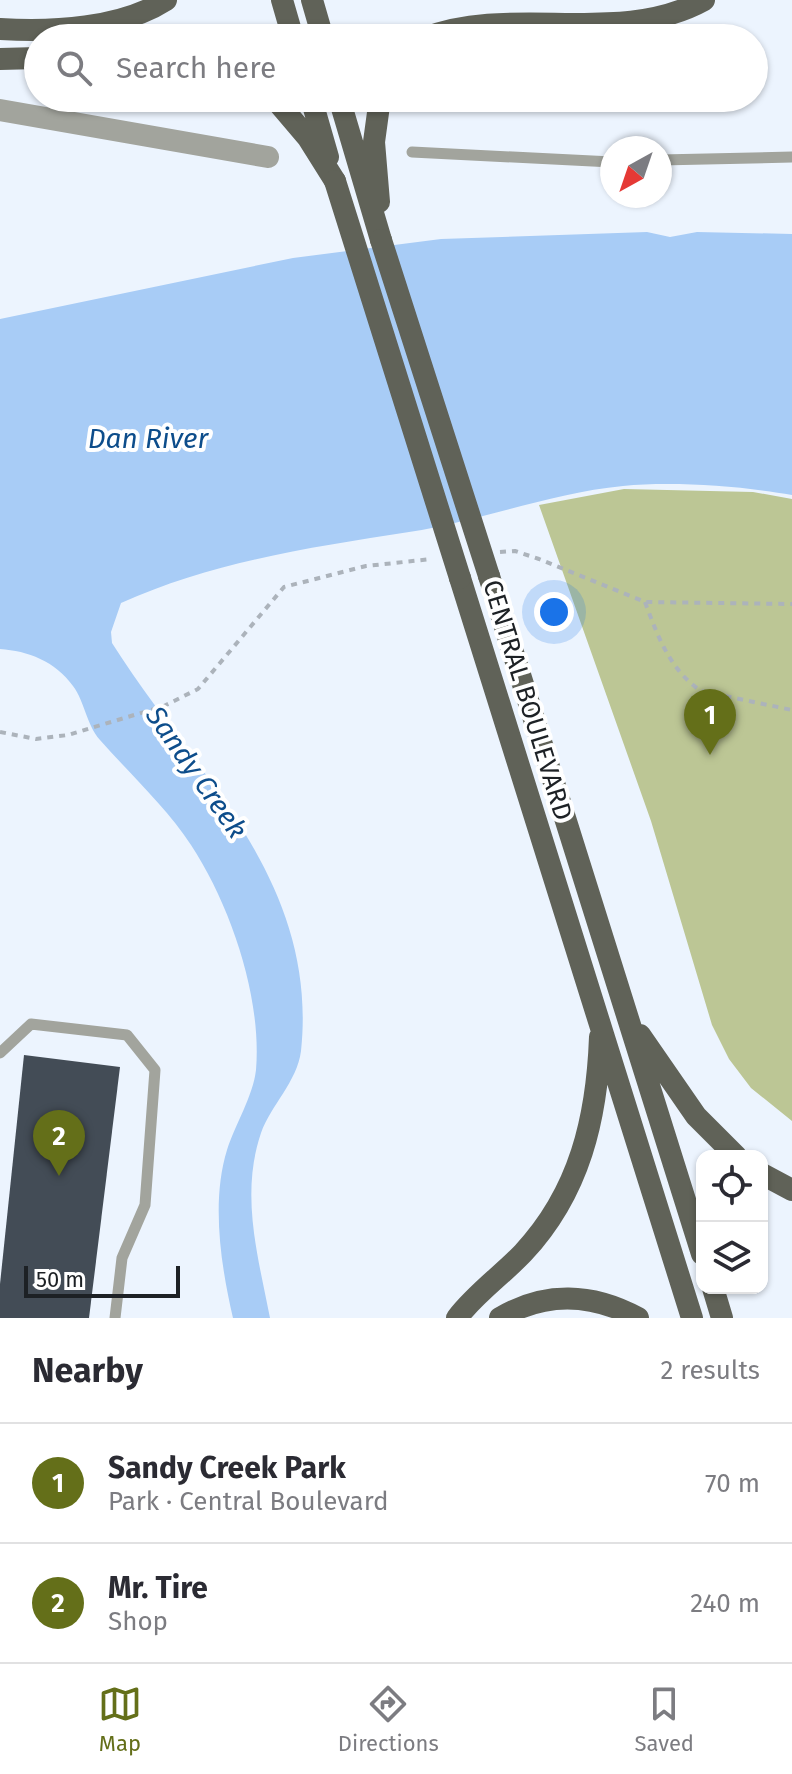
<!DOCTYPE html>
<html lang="en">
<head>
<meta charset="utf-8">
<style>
  body { margin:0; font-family:"Fira Sans",sans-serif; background:#f2f2f3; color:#2b2b33 }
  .controls { position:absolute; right:24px; bottom:24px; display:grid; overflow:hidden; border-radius:16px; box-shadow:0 2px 6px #0004 }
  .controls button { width:72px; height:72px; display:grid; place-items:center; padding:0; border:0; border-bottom:2px solid #e1e1e2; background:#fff; color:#2b2b33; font:40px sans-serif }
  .compass { position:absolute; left:600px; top:136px; width:72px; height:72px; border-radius:50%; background:#fff; box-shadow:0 2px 6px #0004; rotate:220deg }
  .scale { position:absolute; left:24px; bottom:20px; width:156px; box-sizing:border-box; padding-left:8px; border:4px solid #1d2125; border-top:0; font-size:22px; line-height:28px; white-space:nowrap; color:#1d2125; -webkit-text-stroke:6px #fff; paint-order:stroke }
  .you { position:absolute; left:554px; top:612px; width:28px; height:28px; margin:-20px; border:6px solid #fff; border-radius:50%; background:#1a73e8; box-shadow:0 0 0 12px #1a73e833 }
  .badge { display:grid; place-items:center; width:52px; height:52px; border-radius:50%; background:#646f19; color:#fff; font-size:26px; font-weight:700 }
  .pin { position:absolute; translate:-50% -66px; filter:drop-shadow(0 2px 4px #0008) }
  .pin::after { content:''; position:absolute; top:42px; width:28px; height:24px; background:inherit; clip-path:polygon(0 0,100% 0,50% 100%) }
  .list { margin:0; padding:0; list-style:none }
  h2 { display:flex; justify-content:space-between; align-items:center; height:104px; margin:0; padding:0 32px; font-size:34px }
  h2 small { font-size:26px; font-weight:400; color:#7c7c81 }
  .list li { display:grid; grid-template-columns:52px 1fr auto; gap:24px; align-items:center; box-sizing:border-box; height:120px; padding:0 32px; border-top:2px solid #e1e1e2 }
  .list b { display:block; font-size:30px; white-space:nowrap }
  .list p { margin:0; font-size:26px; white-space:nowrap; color:#7c7c81 }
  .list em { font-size:26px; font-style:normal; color:#7c7c81 }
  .icon { flex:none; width:44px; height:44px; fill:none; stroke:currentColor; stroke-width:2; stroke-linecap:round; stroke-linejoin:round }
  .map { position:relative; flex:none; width:792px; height:1318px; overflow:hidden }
  .search { position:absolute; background:#fff; box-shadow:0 2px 6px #0004; left:24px; right:24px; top:24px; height:88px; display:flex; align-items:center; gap:20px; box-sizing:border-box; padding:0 28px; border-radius:44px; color:#7c7c81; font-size:30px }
  .sheet { height:344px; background:#fff }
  nav { display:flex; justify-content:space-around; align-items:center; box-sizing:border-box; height:112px; border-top:2px solid #e1e1e2; background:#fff; font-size:22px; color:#7c7c81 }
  nav a { display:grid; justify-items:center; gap:4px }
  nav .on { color:#646f19 }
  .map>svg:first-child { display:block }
  .green { fill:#bcc695 }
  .water { fill:#a8ccf6 }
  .building { fill:#434c56 }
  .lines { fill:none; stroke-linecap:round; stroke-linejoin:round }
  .path { stroke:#acb3bb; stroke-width:4; stroke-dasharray:6 6; stroke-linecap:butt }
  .service { stroke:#a2a49d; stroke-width:11 }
  .minor { stroke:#a2a49d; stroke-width:22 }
  .primary { stroke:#606258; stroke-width:22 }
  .primary-bridge { stroke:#606258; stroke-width:22 }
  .labels { text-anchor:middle; stroke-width:8; stroke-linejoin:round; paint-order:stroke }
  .street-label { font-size:26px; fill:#1d2125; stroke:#fff }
  .water-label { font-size:28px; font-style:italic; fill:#0d4d8b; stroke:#fff }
</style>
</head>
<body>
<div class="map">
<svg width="792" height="1318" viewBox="0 0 792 1318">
  <rect width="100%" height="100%" fill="#ecf4fe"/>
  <path class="green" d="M624,489l129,3 39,7v622l-41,-33 -22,-29 -17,-34 -61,-204 -112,-316z"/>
  <path class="water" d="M647,232l23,5 27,-5 95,2v261c-50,-9 -119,-14 -169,-9 -73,7 -142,35 -214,46 -97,15 -197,30 -288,71l-10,29 1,11c83,131 207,238 189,408 -4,31 -30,54 -40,82 -21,62 -3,123 9,185h-37c-12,-52 -22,-116 -6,-168 8,-25 26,-54 29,-80 6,-72 -25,-164 -65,-225 -24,-37 -61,-71 -91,-105 -14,-16 -15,-38 -27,-54 -18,-25 -45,-35 -73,-37v-330l293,-61 148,-19z"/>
  <path class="building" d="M24,1055l96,12 -31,251h-89v-34z"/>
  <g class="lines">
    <path class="path" d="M500,552l15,-1 24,8 106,43 147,2
      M645,602c13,35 25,68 56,89l91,19
      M0,732l36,7 32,-4 96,-29 34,-17 86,-102 82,-21 66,-7"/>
    <path class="service" d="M412,152l200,10
      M660,160l132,-3
      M0,1053l31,-29 96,11 28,35 -10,135 -23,53 -7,60"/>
    <path class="minor" d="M0,110l268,47"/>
    <path class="primary" d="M282,0l11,38
      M312,0l11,38
      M0,29c52,3 121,0 166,-29
      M425,38c87,-34 194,9 279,-38
      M0,59l38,-1
      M274,98l34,40 27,43
      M311,98l17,59
      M339,98l42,142
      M379,202l-5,-60 6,-44
      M489,576l213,678
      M460,578l232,740
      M640,1035l56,81 40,40
      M762,1174l30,16
      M713,1288l9,30
      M457,1318c18,-24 45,-43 66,-65 57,-61 74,-135 77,-216
      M500,1318c45,-27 92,-25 138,0"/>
    <path class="primary-bridge" d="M335,181l125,397
      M381,240l108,336"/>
  </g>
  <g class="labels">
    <g class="street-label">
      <text transform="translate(528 700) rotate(73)" y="9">CENTRAL BOULEVARD</text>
    </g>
    <g class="water-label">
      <text x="148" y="448">Dan River</text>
      <text transform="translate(197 772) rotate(55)" y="10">Sandy Creek</text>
    </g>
  </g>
</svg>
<div class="controls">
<button><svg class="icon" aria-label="locate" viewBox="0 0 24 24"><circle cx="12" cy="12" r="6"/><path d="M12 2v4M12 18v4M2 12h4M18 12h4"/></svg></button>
<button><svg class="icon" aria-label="layers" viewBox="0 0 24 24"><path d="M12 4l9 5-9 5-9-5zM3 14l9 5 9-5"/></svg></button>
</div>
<svg class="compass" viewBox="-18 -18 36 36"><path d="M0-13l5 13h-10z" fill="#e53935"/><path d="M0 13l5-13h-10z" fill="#7c7c81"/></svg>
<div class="scale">50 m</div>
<div class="you"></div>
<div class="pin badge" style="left:710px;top:755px">1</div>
<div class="pin badge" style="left:59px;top:1176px">2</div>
<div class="search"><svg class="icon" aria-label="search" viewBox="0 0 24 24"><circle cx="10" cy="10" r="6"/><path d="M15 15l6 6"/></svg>Search here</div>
</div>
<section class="sheet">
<h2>Nearby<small>2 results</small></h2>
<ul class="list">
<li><span class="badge">1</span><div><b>Sandy Creek Park</b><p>Park · Central Boulevard</p></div><em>70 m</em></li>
<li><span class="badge">2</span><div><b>Mr. Tire</b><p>Shop</p></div><em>240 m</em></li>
</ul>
</section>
<nav>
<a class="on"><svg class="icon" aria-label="map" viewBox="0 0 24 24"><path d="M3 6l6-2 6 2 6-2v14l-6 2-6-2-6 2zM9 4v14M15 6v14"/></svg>Map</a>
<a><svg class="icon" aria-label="directions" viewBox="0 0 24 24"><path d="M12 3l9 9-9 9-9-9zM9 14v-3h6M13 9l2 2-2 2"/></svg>Directions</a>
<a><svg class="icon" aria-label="saved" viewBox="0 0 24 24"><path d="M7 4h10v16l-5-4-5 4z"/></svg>Saved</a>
</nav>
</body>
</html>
